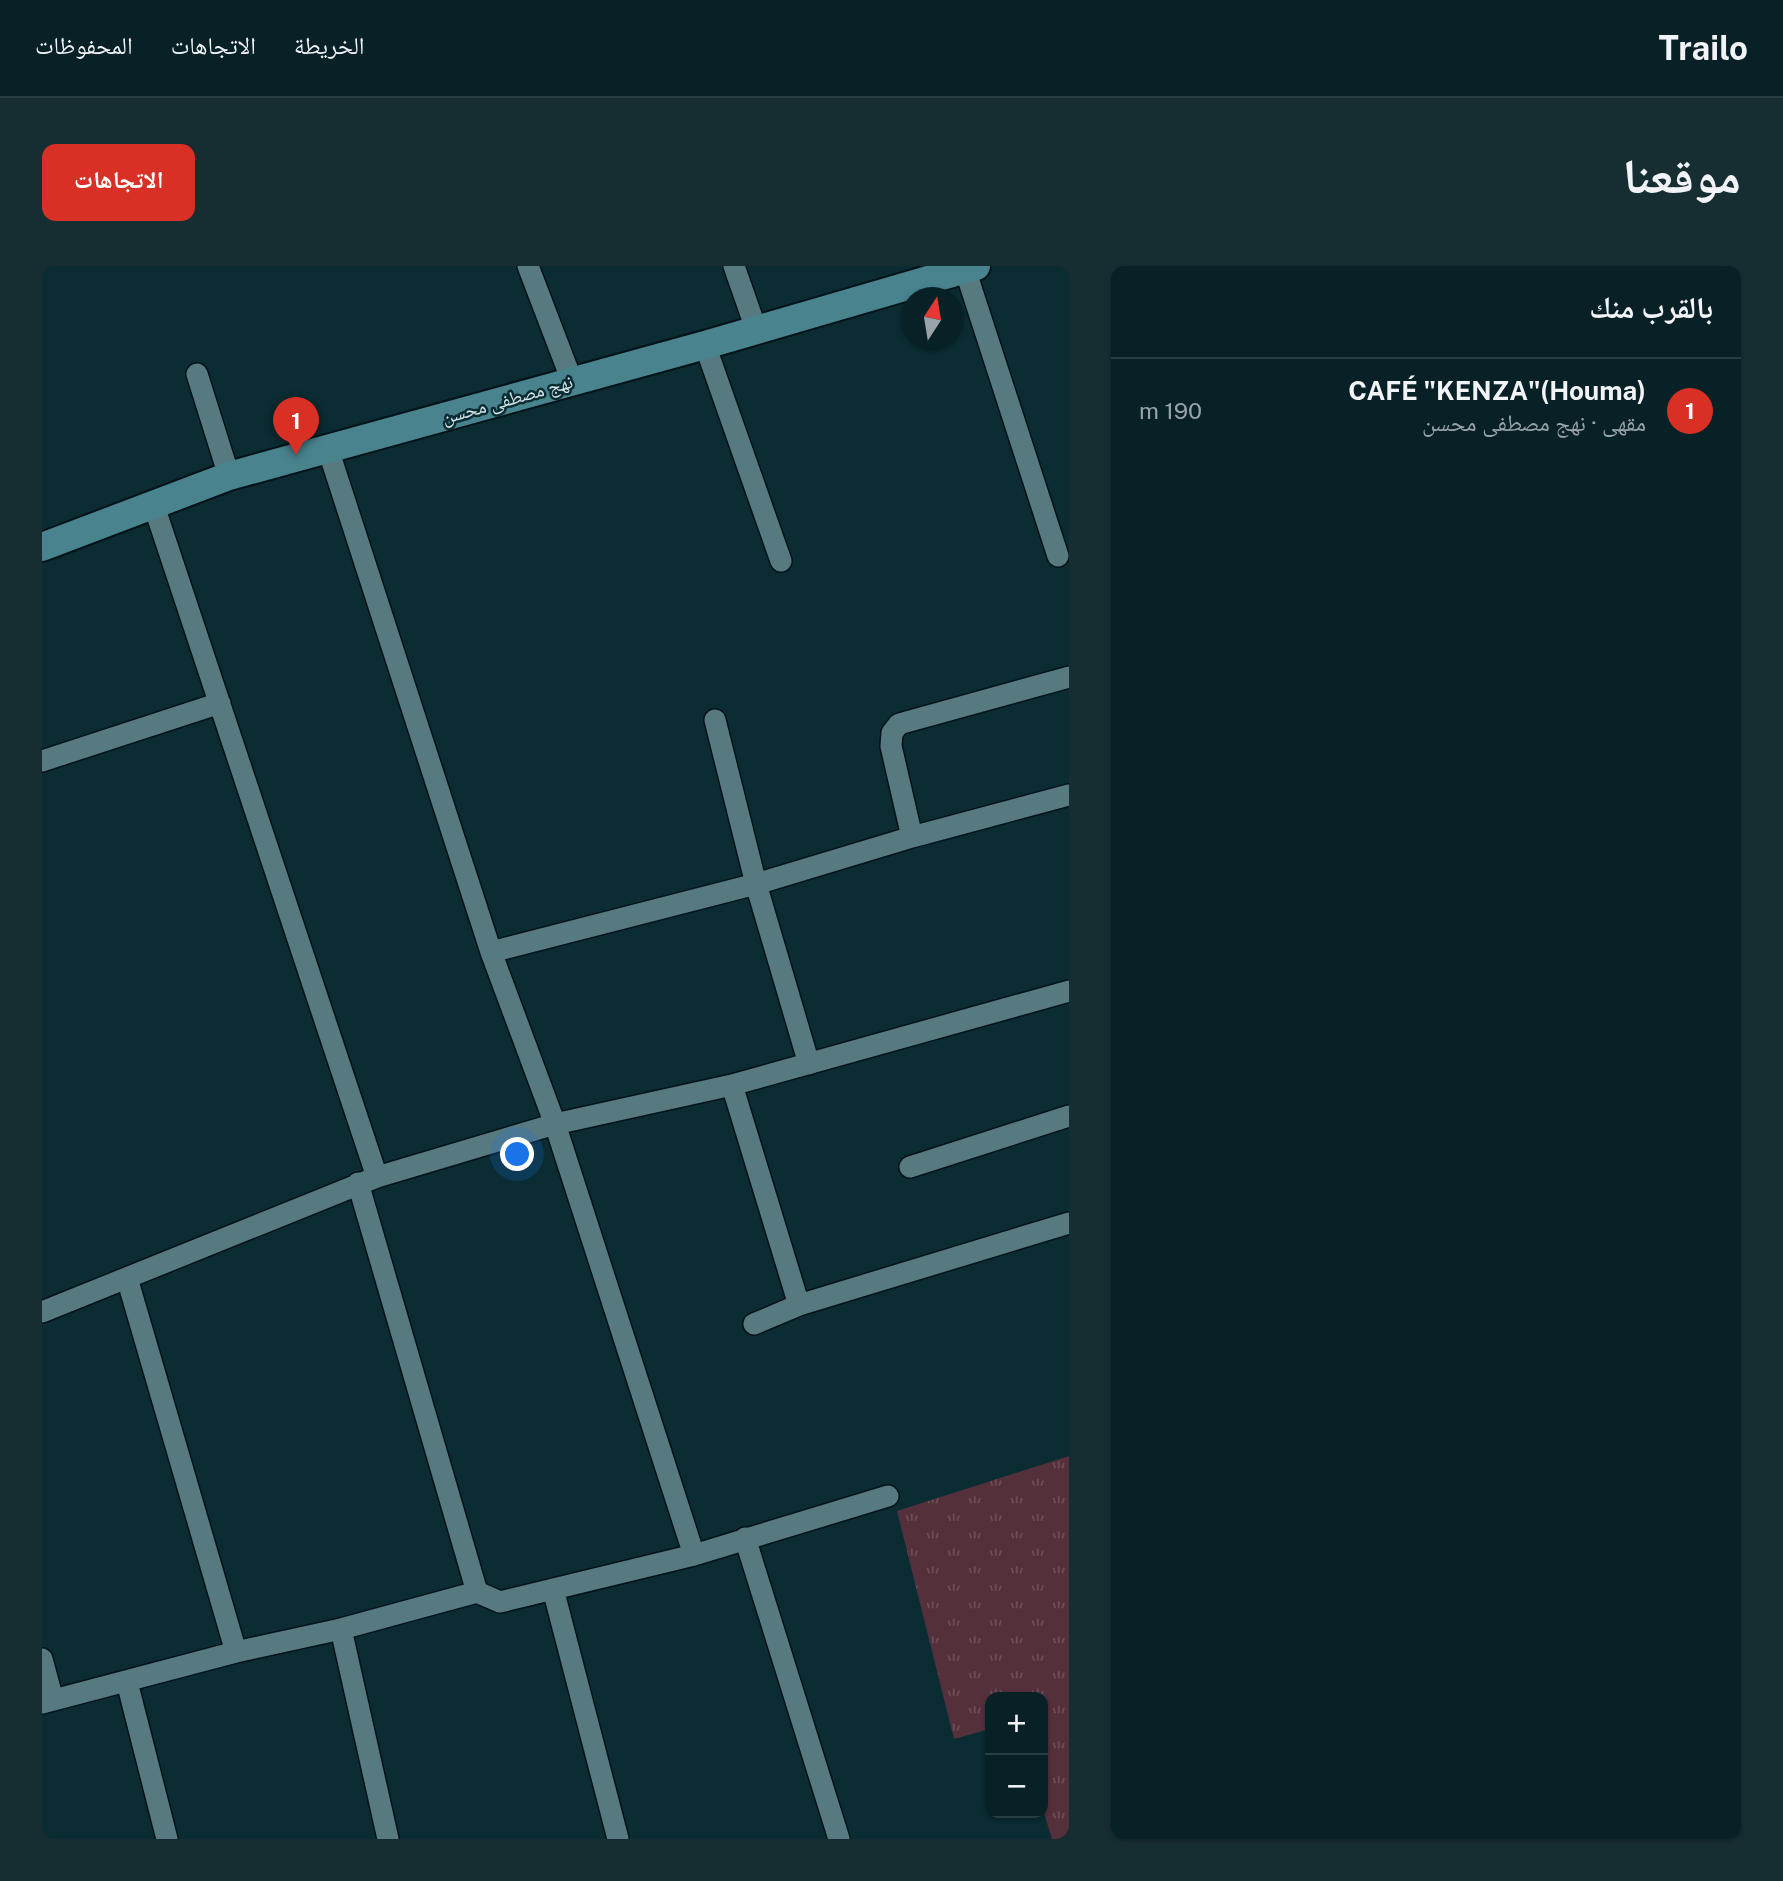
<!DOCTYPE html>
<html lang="ar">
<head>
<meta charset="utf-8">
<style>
  body { margin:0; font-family:"Public Sans","Noto Naskh Arabic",sans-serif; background:#162e32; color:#f1f3f6; direction:rtl }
  .controls { position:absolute; right:21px; bottom:21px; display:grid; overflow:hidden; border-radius:14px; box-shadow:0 2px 5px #0004 }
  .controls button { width:63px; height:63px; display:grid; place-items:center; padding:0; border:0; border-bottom:2px solid #293e43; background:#082126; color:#f1f3f6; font:35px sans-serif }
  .compass { position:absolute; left:859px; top:21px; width:63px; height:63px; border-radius:50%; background:#082126; box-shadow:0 2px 5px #0004; rotate:12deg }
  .you { position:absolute; left:476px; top:889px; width:24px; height:24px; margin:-18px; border:5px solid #fff; border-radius:50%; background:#1a73e8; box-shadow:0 0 0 10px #1a73e833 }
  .badge { display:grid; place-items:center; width:46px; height:46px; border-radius:50%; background:#d93025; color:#fff; font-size:23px; font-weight:700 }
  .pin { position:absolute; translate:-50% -58px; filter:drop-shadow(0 2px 4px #0008) }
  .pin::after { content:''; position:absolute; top:37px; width:24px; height:21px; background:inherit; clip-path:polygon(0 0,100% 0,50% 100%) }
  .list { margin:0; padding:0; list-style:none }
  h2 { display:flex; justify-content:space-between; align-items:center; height:91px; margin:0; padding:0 28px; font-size:30px }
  h2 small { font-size:23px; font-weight:400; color:#98a3a7 }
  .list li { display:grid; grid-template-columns:46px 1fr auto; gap:21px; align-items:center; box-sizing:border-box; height:105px; padding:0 28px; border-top:2px solid #293e43 }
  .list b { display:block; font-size:26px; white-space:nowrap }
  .list p { margin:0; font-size:23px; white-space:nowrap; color:#98a3a7 }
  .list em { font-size:23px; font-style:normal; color:#98a3a7 }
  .map { position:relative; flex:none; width:1027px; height:1573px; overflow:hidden; direction:ltr; border-radius:14px }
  header { display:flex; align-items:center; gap:42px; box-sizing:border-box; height:98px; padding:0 35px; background:#082126; border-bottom:2px solid #293e43 }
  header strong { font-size:33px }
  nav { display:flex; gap:38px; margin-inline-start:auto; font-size:24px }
  .intro { display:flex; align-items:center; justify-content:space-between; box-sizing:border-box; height:168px; padding:0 42px }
  h1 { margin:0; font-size:49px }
  .button { padding:18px 32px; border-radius:14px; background:#d93025; color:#fff; font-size:24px; font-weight:700 }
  main { display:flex; gap:42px; padding:0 42px }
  aside { flex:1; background:#082126; border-radius:14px; box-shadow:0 2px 5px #0004 }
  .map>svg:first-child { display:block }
  .grass { fill:url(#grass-tufts) }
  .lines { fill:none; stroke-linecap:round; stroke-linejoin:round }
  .street-casing { stroke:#001318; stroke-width:24 }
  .secondary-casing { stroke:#001318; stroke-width:32 }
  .street { stroke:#577980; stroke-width:21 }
  .secondary { stroke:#48838e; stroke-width:28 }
  .labels { text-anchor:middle; stroke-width:5; stroke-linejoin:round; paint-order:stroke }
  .street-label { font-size:19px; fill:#d3e5e9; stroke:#0a2c32 }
</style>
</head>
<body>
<header>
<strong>Trailo</strong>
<nav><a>الخريطة</a><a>الاتجاهات</a><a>المحفوظات</a></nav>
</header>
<div class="intro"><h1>موقعنا</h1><a class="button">الاتجاهات</a></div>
<main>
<aside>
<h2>بالقرب منك<small></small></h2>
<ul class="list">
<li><span class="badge">1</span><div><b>CAFÉ &quot;KENZA&quot;(Houma)</b><p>مقهى · نهج مصطفى محسن</p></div><em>190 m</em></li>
</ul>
</aside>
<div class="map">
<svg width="1027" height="1573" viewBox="0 0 1027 1573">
  <defs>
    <pattern id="grass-tufts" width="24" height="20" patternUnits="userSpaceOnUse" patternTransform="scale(1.75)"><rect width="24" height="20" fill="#54303b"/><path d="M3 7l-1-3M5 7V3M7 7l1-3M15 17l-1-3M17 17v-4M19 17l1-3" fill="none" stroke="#6c4e57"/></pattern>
  </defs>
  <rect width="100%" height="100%" fill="#0a2c32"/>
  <path class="grass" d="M1027,1190v383h-17l-9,-29v-113h-53v32l-36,10 -57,-228z"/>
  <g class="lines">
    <defs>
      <path id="street" d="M486,0l44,115
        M692,0l22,63
        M922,0l94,290
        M663,79l76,216
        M155,108l32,102
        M286,183l163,503 64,172 139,431
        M111,237l224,674
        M673,454l41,164 53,180
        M0,495l178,-58
        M870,571l-21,-91 1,-13 7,-9 170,-47
        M449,686l265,-68 156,-47 157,-42
        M690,819l67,220
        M868,901l159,-51
        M316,917l119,409
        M85,1012l109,374
        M0,1046l335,-135 178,-53 177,-39 337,-94
        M712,1058l45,-19 270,-82
        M703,1272l94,301
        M511,1323l65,250
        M299,1363l47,210
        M0,1393l11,41
        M85,1416l40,157
        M0,1437l194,-51 105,-23 136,-37 23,10 194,-47 194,-59"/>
      <path id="secondary" d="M0,281l187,-71 476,-131 271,-79"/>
    </defs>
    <use href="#street" class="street-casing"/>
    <use href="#secondary" class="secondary-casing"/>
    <use href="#street" class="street"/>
    <use href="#secondary" class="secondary"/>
  </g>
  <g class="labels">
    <g class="street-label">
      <text transform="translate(465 133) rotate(-16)" y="7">نهج مصطفى محسن</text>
    </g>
  </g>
</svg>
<div class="controls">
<button>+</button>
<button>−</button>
</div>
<svg class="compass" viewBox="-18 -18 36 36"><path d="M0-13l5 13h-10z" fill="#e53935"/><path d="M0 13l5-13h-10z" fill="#98a3a7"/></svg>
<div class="you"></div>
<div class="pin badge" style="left:254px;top:189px">1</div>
</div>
</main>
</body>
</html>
